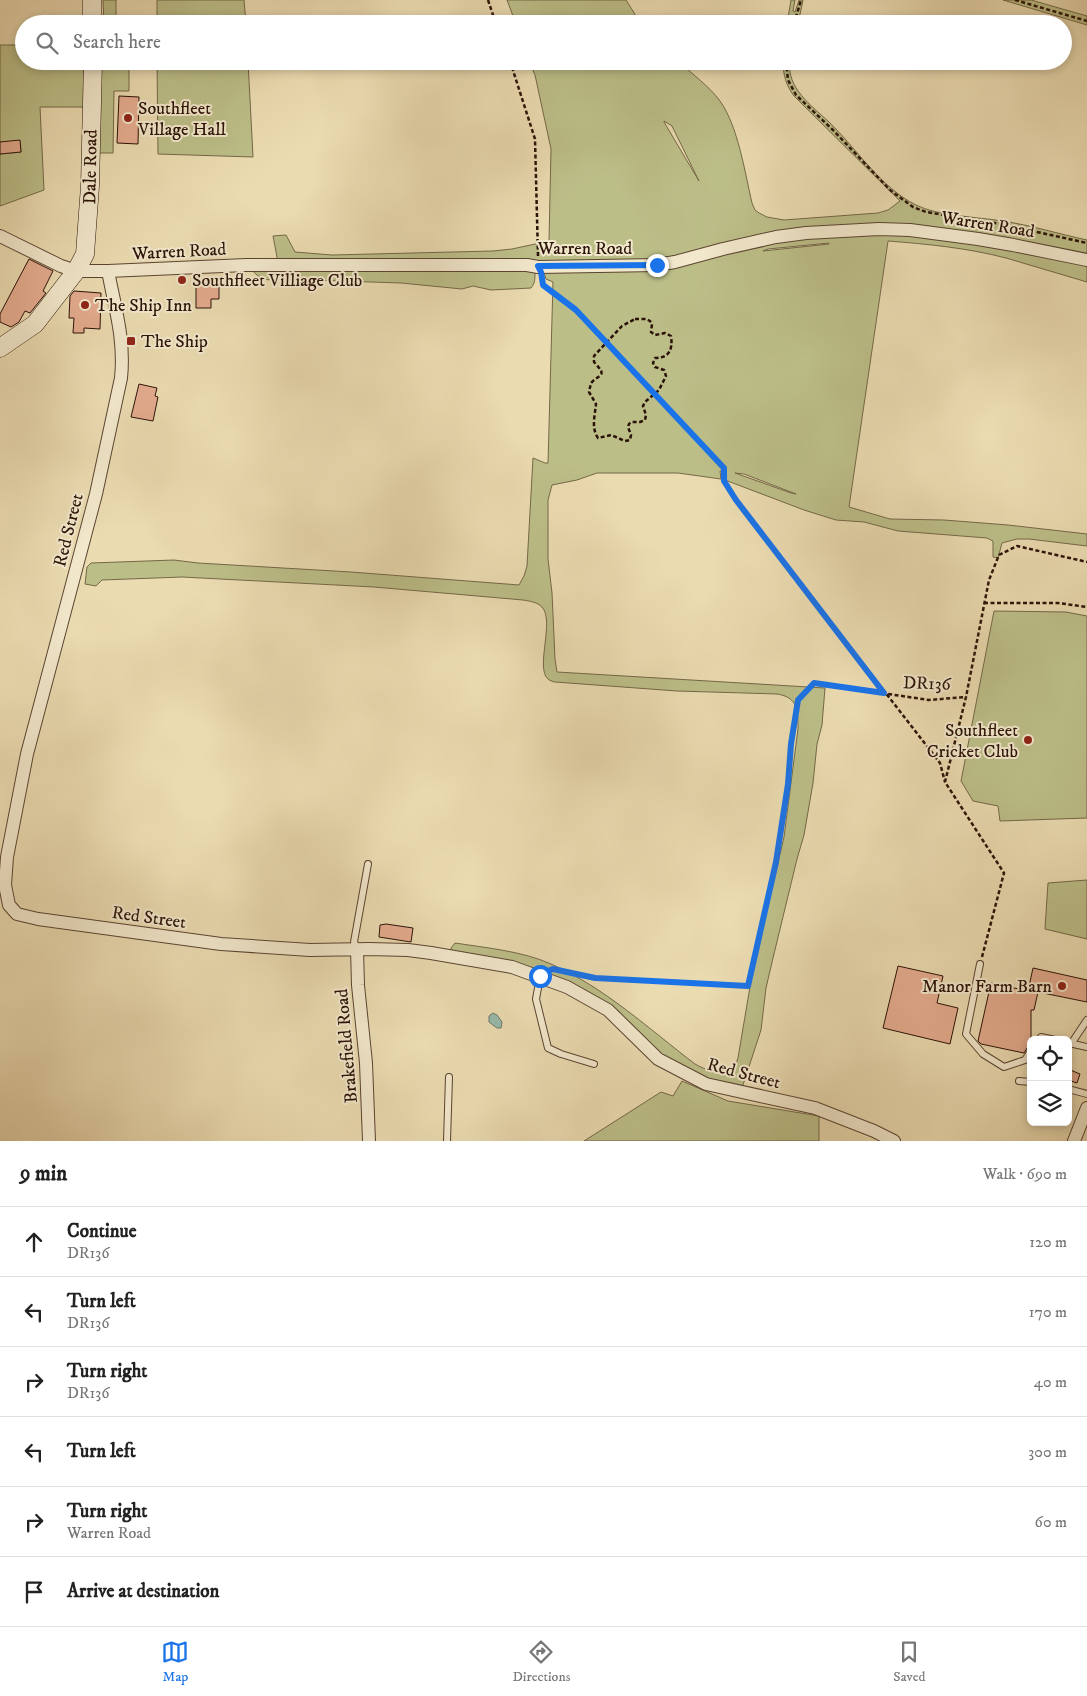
<!DOCTYPE html>
<html lang="en">
<head>
<meta charset="utf-8">
<style>
  body { margin:0; font-family:"IM FELL DW Pica",serif; background:#f2f2f2; color:#222 }
  .controls { position:absolute; right:15px; bottom:15px; display:grid; overflow:hidden; border-radius:8px; box-shadow:0 2px 8px #0003 }
  .controls button { width:45px; height:45px; display:grid; place-items:center; padding:0; border:0; border-bottom:1px solid #e0e0e0; background:#fff; color:#222; font:25px sans-serif }
  .stop { position:absolute; width:15px; height:15px; margin:-11px; border:4px solid #1a73e8; border-radius:50%; background:#fff }
  .stop.end { background:#1a73e8; border-color:#fff; box-shadow:0 1px 5px #0008 }
  .list { margin:0; padding:0; list-style:none }
  h2 { display:flex; justify-content:space-between; align-items:center; height:65px; margin:0; padding:0 20px; font-size:21px }
  h2 small { font-size:16px; font-weight:400; color:#767676 }
  .list li { display:grid; grid-template-columns:32px 1fr auto; gap:15px; align-items:center; box-sizing:border-box; height:70px; padding:0 20px; border-top:1px solid #e0e0e0 }
  .list b { display:block; font-size:19px; white-space:nowrap }
  .list p { margin:0; font-size:16px; white-space:nowrap; color:#767676 }
  .list em { font-size:16px; font-style:normal; color:#767676 }
  .icon { flex:none; width:28px; height:28px; fill:none; stroke:currentColor; stroke-width:2; stroke-linecap:round; stroke-linejoin:round }
  .map { position:relative; flex:none; width:1087px; height:1141px; overflow:hidden }
  .search { position:absolute; background:#fff; box-shadow:0 2px 8px #0003; left:15px; right:15px; top:15px; height:55px; display:flex; align-items:center; gap:12px; box-sizing:border-box; padding:0 18px; border-radius:28px; color:#767676; font-size:19px }
  .sheet { height:485px; background:#fff }
  nav { display:flex; justify-content:space-around; align-items:center; box-sizing:border-box; height:70px; border-top:1px solid #e0e0e0; background:#fff; font-size:14px; color:#767676 }
  nav a { display:grid; justify-items:center; gap:2px }
  nav .on { color:#1a73e8 }
  .map>svg:first-child { display:block }
  .green { fill:#bcbe88; stroke:#746848; fill-rule:evenodd }
  .water { fill:#98bbac; stroke:#6c776a }
  .building { fill:#e4ac8f; stroke:#2b1208 }
  .lines { fill:none; stroke-linecap:round; stroke-linejoin:round }
  .lane-casing { stroke:#5b4432; stroke-width:8 }
  .street-casing { stroke:#5b4432; stroke-width:14 }
  .secondary-casing { stroke:#2b1208; stroke-width:19 }
  .path { stroke:#2b1208; stroke-width:2.5; stroke-dasharray:4 2.5; stroke-linecap:butt }
  .lane { stroke:#f2e8cc; stroke-width:6 }
  .street { stroke:#f2e8cc; stroke-width:12 }
  .secondary { stroke:#f2e8cc; stroke-width:18 }
  .route { stroke:#1a73e8; stroke-width:6 }
  .poi-dot { fill:#8f2418; stroke:#f2e8cc; stroke-width:2 }
  .labels { text-anchor:middle; stroke-width:4; stroke-linejoin:round; paint-order:stroke }
  .poi-label { font-size:18px; fill:#2b1208; stroke:#f2e8cc; text-anchor:start }
  .street-label { font-size:18px; fill:#2b1208; stroke:#f2e8cc }
</style>
</head>
<body>
<div class="map">
<svg width="1087" height="1141" viewBox="0 0 1087 1141">
  <rect width="100%" height="100%" fill="#ebdbb1"/>
  <filter id="stains"><feTurbulence type="fractalNoise" baseFrequency=".004" numOctaves="4"/><feColorMatrix values="0 0 0 0 .2 0 0 0 0 .09 0 0 0 0 .02 0 0 0 .5 -.17"/></filter>
  <radialGradient id="worn" r=".72"><stop offset=".6" stop-color="#630" stop-opacity="0"/><stop offset="1" stop-color="#630" stop-opacity=".3"/></radialGradient>
  <path class="green" d="M103,0h13v24h-12z
    M157,0h87l2,24h-89z
    M507,0h119l15,24h-125z
    M791,0h4l-2,11 2,1 4,-12h4l-5,24h-11z
    M1003,0h28l56,16v9z
    M0,45h24v16h59l4,46h-47l4,83 -44,16v-52l21,-2 -1,-11 -20,1z
    M157,61h91l5,96 -95,-3z
    M529,61h149c14,13 31,25 42,40 18,25 25,72 32,102l3,7 4,3 8,4 17,3 94,-7 10,-3 12,-9 -106,-105c-8,-11 -11,-21 -11,-35h7c-4,27 22,45 39,61 28,27 51,65 87,83 21,11 63,12 86,16 28,4 57,13 85,19v16l-249,-29 -170,34 -390,1 -5,-26 13,-1 9,17 37,3 161,-4 19,-2 37,-8 2,-92 -16,-74zM664,121l8,5 27,55 -35,-59z
    M100,64h29v27h-15l-1,62h-14z
    M924,234l163,31v17c-27,-8 -54,-16 -81,-24 -38,-10 -79,-14 -118,-17l-39,266 41,12 54,1 64,5 79,9v12l-58,-7h-12l-15,4 -4,15 -5,-1v-16l-6,-3 -89,-7 -34,-9 -28,-2 -32,-10 -79,-30 -1,-2 2,-6 -6,-1 1,8 -43,-6h-81l-20,7 -25,5 -4,15v59l4,34 3,66 2,13 268,16 -3,37 -5,19 -4,39 -9,52 -7,24 -24,99 -7,30 -5,42 -19,58 -27,-3 -52,-26 -72,-62 -140,-45v-4l4,-5c32,5 67,8 96,21 53,23 98,65 144,100 14,8 37,15 43,-6l14,-83 32,-138 14,-108c0,-18 0,-32 -21,-35l-100,-3 -122,-9c-2,0 -6,-2 -7,-3 -13,-11 7,-58 -6,-72 -5,-5 -13,-6 -19,-7l-149,-13 -192,-10 -80,3 -6,6 -11,-2 2,-17 4,-4 83,-3 24,3 153,9 168,13 5,-9 3,-10 6,-108 12,5h3l5,-181 -7,-3 -3,-9 117,-3 150,-32zM829,243v1l-66,7 5,-2zM735,473l9,1 52,20 -5,-1z
    M251,269h278l6,4c0,5 0,11 -4,15l-40,2 -18,-4 -11,3 -61,-6 -119,-4c-17,1 -19,3 -31,-10z
    M994,611l72,1 21,4v202l-87,3 -2,-15 -25,-5 -12,-20z
    M1087,880v59l-42,-10 3,-46z
    M682,1081l46,20 91,15v25h-235l77,-49 12,4z"/>
  <path class="water" d="M493,1013l4,2 5,7 -1,6h-4l-8,-6v-6z"/>
  <path class="building" d="M119,96l20,1 -1,47 -21,-1z
    M20,140l1,12 -21,2v-12z
    M29,259l24,12 -10,20 3,2 -16,20 -5,-2 -6,11 -8,5 -11,-5v-8z
    M219,282v17h-8v9h-15v-25z
    M74,291l27,2 -1,36 -16,-1v5h-11l1,-15h-5l1,-22z
    M139,384l18,4 -2,8 3,1 -5,24 -22,-4z
    M386,924l27,4 -2,14 -32,-5 1,-12z
    M898,966l45,10 -6,27 21,5 -8,36 -67,-16z
    M1033,968l54,12v22l-49,-10 -4,18h-3v36l-4,2 -3,5 -43,-9 -3,-3 13,-58 37,8z
    M1068,1069l12,5 -3,9 -9,-3z"/>
  <g class="lines">
    <defs>
      <path id="lane" d="M357,949l-3,-7 14,-78
        M980,964l-14,70 17,20 21,13 21,-7 6,-9
        M540,977l-4,22 12,49 13,6 33,10
        M1039,1040l2,-3 14,3
        M1069,1043l18,4
        M1071,1044l16,-24
        M1019,1081l12,1
        M1068,1089l19,5
        M447,1141l2,-64"/>
      <path id="street" d="M0,236l61,30 15,5h32l138,-6h281l11,2 119,-2 18,-3 48,-13 53,-12 30,-4 73,-4 31,1 68,9 35,6 74,15
        M108,271c7,37 17,69 13,107l-25,116 -69,260 -20,103 -2,28 4,20 8,9 21,5 183,25 89,6 59,-1 39,1 23,3 81,14 55,20 41,23 50,49 48,25 109,24 59,23 20,10
        M357,949l1,36 8,78 3,78
        M1074,1141l13,-33"/>
      <path id="secondary" d="M92,0v24
        M0,348l35,-24 41,-53 9,-17 5,-68 3,-125"/>
    </defs>
    <use href="#lane" class="lane-casing"/>
    <use href="#street" class="street-casing"/>
    <use href="#secondary" class="secondary-casing"/>
    <path class="path" d="M488,0l8,24
      M1015,0l72,21
      M794,24l7,-24
      M510,61l25,78 3,117
      M786,61l2,19 8,15 37,35 57,60 23,17 13,5 75,12 86,19
      M542,278l1,7 32,25 149,159c-3,13 5,20 12,31l204,263 5,19
      M635,319h11l4,2 2,3 -1,8 4,3 10,-2 6,3c2,14 -2,22 -16,22l-2,5 2,4 9,3 2,6 -7,14 -14,12 -2,4 3,9 -1,5 -5,2h-9c-5,4 -2,7 0,13l-1,5 -5,1 -14,-6 -13,3c-7,-10 -3,-23 -2,-34l-7,-12 2,-9c9,-10 17,-6 3,-21v-6l28,-30z
      M984,603h74l29,4
      M982,957l22,-84 -59,-91 21,-85 23,-117 10,-25 18,-9 70,16
      M560,970l35,7 153,9 28,-124 12,-78 3,-40 6,-44 17,-17 115,17 37,-3"/>
    <use href="#lane" class="lane"/>
    <use href="#street" class="street"/>
    <use href="#secondary" class="secondary"/>
  </g>
  <g class="lines">
    <path class="route" d="M540,976l-2,-1 15,-6 42,9 153,8 28,-124 12,-78 3,-40 7,-44 16,-17 70,10 -148,-193 -12,-19v-13l-148,-158 -33,-25 -2,-13 -3,-6 119,-1"/>
  </g>
  <g class="poi-dot">
    <circle cx="128" cy="118" r="5"/>
    <circle cx="182" cy="280" r="5"/>
    <circle cx="85" cy="305" r="5"/>
    <rect x="126" y="336" width="10" height="10" rx="2.5"/>
    <circle cx="1028" cy="740" r="5"/>
    <circle cx="1062" cy="986" r="5"/>
  </g>
  <g class="labels">
    <g class="poi-label">
      <text x="138" y="114">Southfleet<tspan x="138" dy="21">Village Hall</tspan></text>
      <text x="192" y="286">Southfleet Villiage Club</text>
      <text x="95" y="311">The Ship Inn</text>
      <text x="141" y="347">The Ship</text>
      <text x="1018" y="736" text-anchor="end">Southfleet<tspan x="1018" dy="21">Cricket Club</tspan></text>
      <text x="1052" y="992" text-anchor="end">Manor Farm Barn</text>
    </g>
    <g class="street-label">
      <text transform="translate(90 167) rotate(-89)" y="6">Dale Road</text>
      <text transform="translate(988 224) rotate(9)" y="6">Warren Road</text>
      <text x="585" y="254">Warren Road</text>
      <text transform="translate(179 251) rotate(-3)" y="6">Warren Road</text>
      <text transform="translate(68 530) rotate(-76)" y="6">Red Street</text>
      <text transform="translate(927 683) rotate(2)" y="6">DR136</text>
      <text transform="translate(149 917) rotate(8)" y="6">Red Street</text>
      <text transform="translate(346 1046) rotate(-95)" y="6">Brakefield Road</text>
      <text transform="translate(744 1073) rotate(15)" y="6">Red Street</text>
    </g>
  </g>
  <rect width="100%" height="100%" filter="url(#stains)"/>
  <rect width="100%" height="100%" fill="url(#worn)"/>
</svg>
<div class="controls">
<button><svg class="icon" aria-label="locate" viewBox="0 0 24 24"><circle cx="12" cy="12" r="6"/><path d="M12 2v4M12 18v4M2 12h4M18 12h4"/></svg></button>
<button><svg class="icon" aria-label="layers" viewBox="0 0 24 24"><path d="M12 4l9 5-9 5-9-5zM3 14l9 5 9-5"/></svg></button>
</div>
<div class="stop" style="left:540px;top:976px"></div>
<div class="stop end" style="left:657px;top:265px"></div>
<div class="search"><svg class="icon" aria-label="search" viewBox="0 0 24 24"><circle cx="10" cy="10" r="6"/><path d="M15 15l6 6"/></svg>Search here</div>
</div>
<section class="sheet">
<h2>9 min<small>Walk · 690 m</small></h2>
<ul class="list">
<li><svg class="icon" aria-label="ahead" viewBox="0 0 24 24"><path d="M12 20V5M6 11l6-6 6 6"/></svg><div><b>Continue</b><p>DR136</p></div><em>120 m</em></li>
<li><svg class="icon" aria-label="left" viewBox="0 0 24 24"><path d="M17 20v-9H6M10 6l-5 5 5 5"/></svg><div><b>Turn left</b><p>DR136</p></div><em>170 m</em></li>
<li><svg class="icon" aria-label="right" viewBox="0 0 24 24"><path d="M7 20v-9h11M14 6l5 5-5 5"/></svg><div><b>Turn right</b><p>DR136</p></div><em>40 m</em></li>
<li><svg class="icon" aria-label="left" viewBox="0 0 24 24"><path d="M17 20v-9H6M10 6l-5 5 5 5"/></svg><div><b>Turn left</b></div><em>300 m</em></li>
<li><svg class="icon" aria-label="right" viewBox="0 0 24 24"><path d="M7 20v-9h11M14 6l5 5-5 5"/></svg><div><b>Turn right</b><p>Warren Road</p></div><em>60 m</em></li>
<li><svg class="icon" aria-label="arrive" viewBox="0 0 24 24"><path d="M6 21V4h12l-3 4 3 4H6"/></svg><div><b>Arrive at destination</b></div></li>
</ul>
</section>
<nav>
<a class="on"><svg class="icon" aria-label="map" viewBox="0 0 24 24"><path d="M3 6l6-2 6 2 6-2v14l-6 2-6-2-6 2zM9 4v14M15 6v14"/></svg>Map</a>
<a><svg class="icon" aria-label="directions" viewBox="0 0 24 24"><path d="M12 3l9 9-9 9-9-9zM9 14v-3h6M13 9l2 2-2 2"/></svg>Directions</a>
<a><svg class="icon" aria-label="saved" viewBox="0 0 24 24"><path d="M7 4h10v16l-5-4-5 4z"/></svg>Saved</a>
</nav>
</body>
</html>
